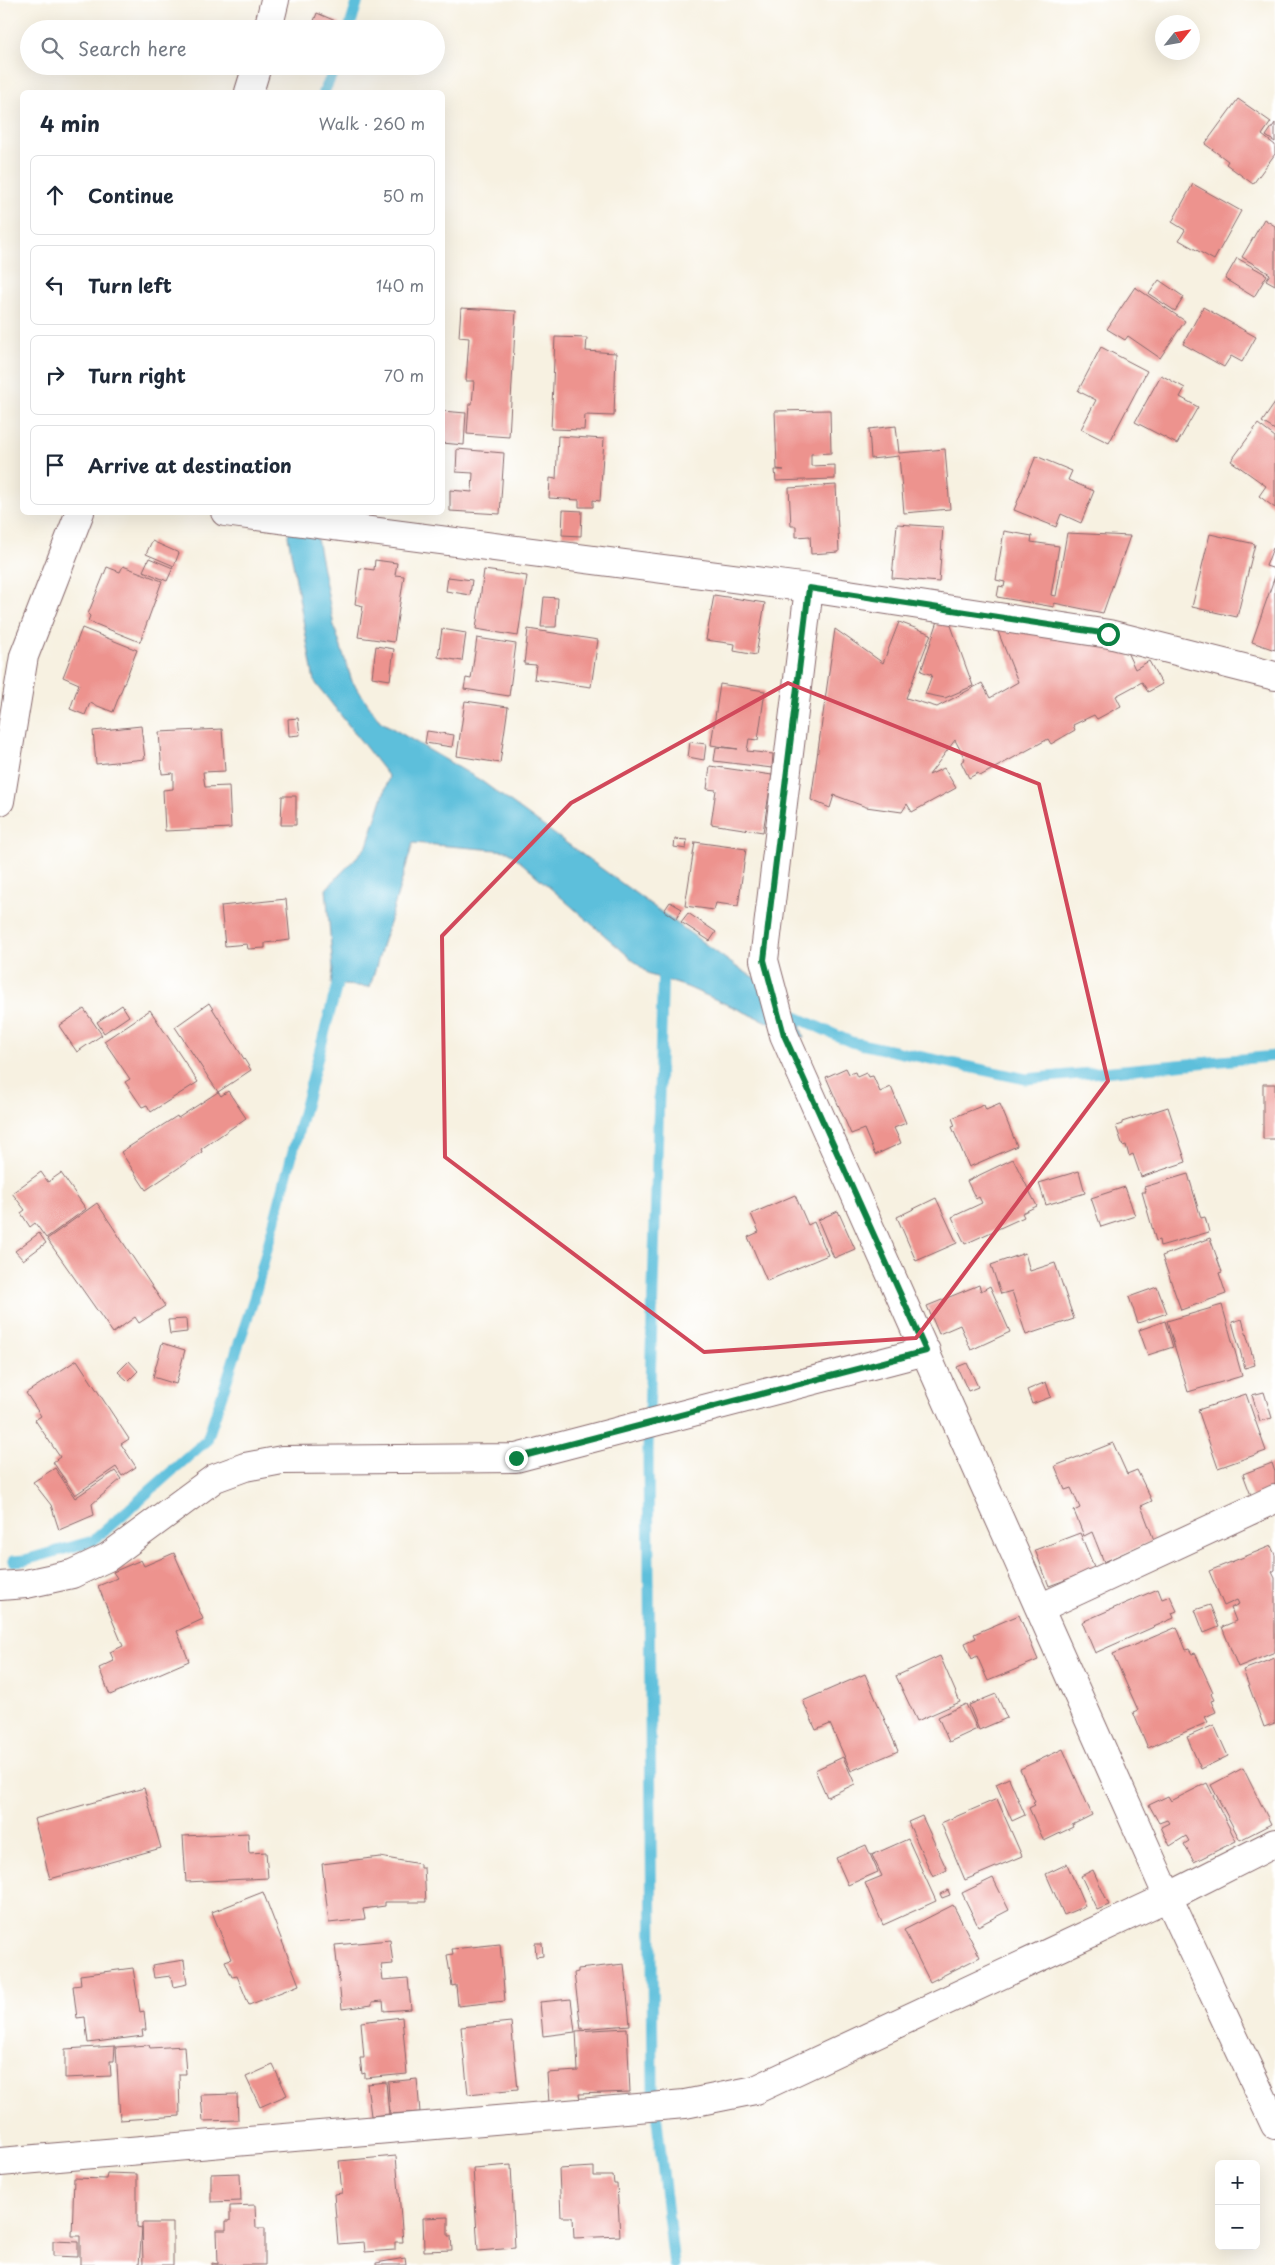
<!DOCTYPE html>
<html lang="en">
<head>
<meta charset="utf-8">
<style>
  body { margin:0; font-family:"Playpen Sans",sans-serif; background:#f6f6f7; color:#1f2937 }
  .controls { position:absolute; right:15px; bottom:15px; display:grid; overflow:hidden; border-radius:8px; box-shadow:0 5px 20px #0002 }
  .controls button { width:45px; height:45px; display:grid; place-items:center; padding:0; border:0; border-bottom:1px solid #e0e1e3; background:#fff; color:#1f2937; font:25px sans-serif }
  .compass { position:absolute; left:1155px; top:15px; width:45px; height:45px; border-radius:50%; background:#fff; box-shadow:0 5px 20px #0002; rotate:59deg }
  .stop { position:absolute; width:15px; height:15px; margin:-11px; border:4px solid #0b8043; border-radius:50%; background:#fff }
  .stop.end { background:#0b8043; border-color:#fff; box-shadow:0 1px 5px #0008 }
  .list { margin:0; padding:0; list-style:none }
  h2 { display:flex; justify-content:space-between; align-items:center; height:65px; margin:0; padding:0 20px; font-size:21px }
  h2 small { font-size:16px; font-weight:400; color:#747a83 }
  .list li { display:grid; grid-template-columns:32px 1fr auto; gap:15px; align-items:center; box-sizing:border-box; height:80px; margin:0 10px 10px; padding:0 10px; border:1px solid #e0e1e3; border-radius:8px }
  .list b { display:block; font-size:19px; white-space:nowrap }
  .list em { font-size:16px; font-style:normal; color:#747a83 }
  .icon { flex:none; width:28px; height:28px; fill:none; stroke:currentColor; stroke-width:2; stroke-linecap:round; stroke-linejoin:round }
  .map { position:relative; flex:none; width:1275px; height:2265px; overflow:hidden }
  .search { position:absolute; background:#fff; box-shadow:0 5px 20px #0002; left:20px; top:20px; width:425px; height:55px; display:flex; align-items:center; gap:12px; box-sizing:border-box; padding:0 18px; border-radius:28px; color:#747a83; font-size:19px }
  .panel { position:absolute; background:#fff; box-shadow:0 5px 20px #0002; left:20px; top:90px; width:425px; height:425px; border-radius:8px }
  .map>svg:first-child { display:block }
  .water { fill:#5dbfdb; stroke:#546f83 }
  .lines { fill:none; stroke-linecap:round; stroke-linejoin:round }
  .stream { stroke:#5dbfdb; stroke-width:11 }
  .building { fill:#ed938e }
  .minor-casing { stroke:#87686b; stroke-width:30 }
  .minor { stroke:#fff; stroke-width:28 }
  .route { stroke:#0b8043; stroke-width:6 }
  .marked { fill:none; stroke:#d1495b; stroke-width:4; stroke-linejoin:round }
</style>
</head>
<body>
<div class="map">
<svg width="1275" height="2265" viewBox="0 0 1275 2265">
  <rect width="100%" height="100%" fill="#fff"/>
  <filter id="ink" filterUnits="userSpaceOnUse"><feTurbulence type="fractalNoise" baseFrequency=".02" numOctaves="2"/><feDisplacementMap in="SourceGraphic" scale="10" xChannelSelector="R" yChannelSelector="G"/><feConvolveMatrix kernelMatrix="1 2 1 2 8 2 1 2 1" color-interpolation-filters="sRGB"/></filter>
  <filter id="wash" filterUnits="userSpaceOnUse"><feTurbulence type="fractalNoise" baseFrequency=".0096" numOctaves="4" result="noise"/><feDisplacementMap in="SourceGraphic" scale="20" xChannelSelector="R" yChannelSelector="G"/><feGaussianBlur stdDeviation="1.12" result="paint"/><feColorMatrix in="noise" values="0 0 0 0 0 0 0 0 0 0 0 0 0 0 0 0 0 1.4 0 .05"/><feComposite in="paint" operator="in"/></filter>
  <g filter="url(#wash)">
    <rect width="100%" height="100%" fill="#f7f1e1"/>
    <path class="water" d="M291,513h21l22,113 18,55 28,40 100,59 258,188 54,32 12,38 -117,-51 -37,-12 -142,-124 -95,-8 -43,144 -39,-3 2,-15 -7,-80 41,-43 22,-69 -75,-96 -26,-145z"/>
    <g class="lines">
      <path class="stream" d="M349,29l9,-29
        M324,92l12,-26
        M663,965l-15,485 5,637 21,178
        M785,1012l66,30 175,37 249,-23
        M13,1561l12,-1 68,-19 114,-101 47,-142 87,-328"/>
    </g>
    <g id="blocks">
      <path class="building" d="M317,13l23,10 -2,6h-27z
        M1238,99l33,23 -9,13 13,10v9l-22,30 -27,-20 2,-3 -23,-17z
        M1275,123v19l-9,-6z
        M1193,184l48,27 -27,49 -35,-20 6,-10 -13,-8z
        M1264,219l11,7v59l-9,-5 4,-6 -28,-17z
        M1237,258l30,17 -13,22 -29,-18z
        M1159,280l25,17 -9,14 -26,-17z
        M1135,287l50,34 -25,37 -32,-22 -3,4 -18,-11z
        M1203,307l53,30 -14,25 -11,-6 -7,11 -41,-23z
        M461,308l55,3 -7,126 -42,-3 2,-30h3l2,-23h-8l3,-43 -10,-1z
        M555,337l32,1 -1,13 30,2 -2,63 -29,-1 -1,15 -33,-1z
        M1101,347l46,24 -38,72 -28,-14 15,-29 -18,-9z
        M1161,375l24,13 -5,9 18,10 -21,37 -42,-22z
        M1275,403v27l-13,-8z
        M830,410l1,43 -20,1v12l24,-1v14l-59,2 -1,-11h9l-7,-1 -2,-58z
        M442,411l24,2 -2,32 -22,-2z
        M1258,424l17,13v71l-16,-12 7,-10 -35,-25z
        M896,426l3,27 46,-4 5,60 -46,4 -5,-57 -28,3 -2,-30z
        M558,436l46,3 -4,62 -7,-1v7h-14v-7l-30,-2 1,-20 6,1z
        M457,449l47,4 -4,61 -50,-3v-21l22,2 1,-19 -17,-1z
        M1036,456l36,15 -4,9 26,11 -13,32 -20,-9 -5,13 -42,-17z
        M836,485l3,67 -28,2 -1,-18 -14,1v-11h-5l-2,-38z
        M563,510l19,1 -1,25 -19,-1z
        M897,524l46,3 -4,55 -47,-4z
        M1004,531l28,5 -1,6 28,4 -8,49 5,1 11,-63 63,3 -27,77 -49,-10v4l-57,-10 2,-11 5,1 1,-5 -9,-2z
        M1210,534l45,10 -18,73 -45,-10z
        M152,541l27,12 -5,13 -28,-12z
        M1273,548l2,1v20l-9,-3z
        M149,558l24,10 -6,13 -24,-10z
        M375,560l22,3 -2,12 9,1 -10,66 -36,-5 5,-31 -8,-2 5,-36 14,2z
        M123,566l39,15 -22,61 -52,-21 2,-5 -2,-2 19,-47 13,5z
        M484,570l43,6 -9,60 -42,-7z
        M1275,576v74l-23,-8z
        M448,577l24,3 -2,15 -24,-4z
        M714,595l51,8 -9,52 -22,-4 1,-7 -29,-4z
        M544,597l14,1 -2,29h-15z
        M939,618l10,2 24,66 -28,12 -20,-4 7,-19 -11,-4z
        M899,622l32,12 -25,64 31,9 45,-24 8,15 28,-16 -23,-58 131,26 9,19 14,-8 13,23 -14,8 -6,-10 -26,14 5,10 -24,13 -3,-4 -21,10 2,5 -24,14 -3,-5 -68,37 -2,-3 -9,5 -8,-16 4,-3 -10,-19 -26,35 15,-7 12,20 -44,24 -5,-8 -5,8 -36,-5 -32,-12 -4,13 -19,-8 24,-171 48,34z
        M82,628l55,22 -24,62 -23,-9 -5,12 -15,-6 9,-25 -16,-7z
        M442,629l24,4 -4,28 -24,-4z
        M528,629l70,11 -7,47 -57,-8 2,-14 -12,-1z
        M477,638l39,6 -7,52 -45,-7 2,-11 5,1z
        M376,646l18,3 -4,31 -18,-3z
        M720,684l45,7 -7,49 -9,-1 -2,12 26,3 -1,14 -58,-7 2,-14 22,2 -27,-4z
        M465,701l43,6 -8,56 -43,-7z
        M298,718l2,17 -11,1 -1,-17z
        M141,726l4,33 -49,5 -3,-33z
        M222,729l3,42 -22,1 2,15 24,-1 2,42 -66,3 -2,-41 10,-1v-16l-11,1 -3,-42z
        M427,731l27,4 -2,12 -27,-4z
        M690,742l16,2 -2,16 -16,-3z
        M710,766l62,9 -9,57 -52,-8 5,-34 -9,-1z
        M282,796h14v29h-15z
        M675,839l12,1 -1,9 -12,-2z
        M695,842l51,7 -8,57 -22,-3 -2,7 -29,-4z
        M286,899l4,41 -25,3v5l-17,1 -1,-5 -22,2 -4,-40z
        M670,902l12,7 -6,10 -12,-8z
        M688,913l28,19 -6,9 -29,-19z
        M209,1003l42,67 -33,22 -43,-65z
        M122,1005l7,11 -25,17 -7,-11z
        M84,1009l18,26 -25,17 -18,-26z
        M150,1010l48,72 -47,30 -4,-7 -5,2 -17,-25 5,-3 -26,-38z
        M846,1068l3,6 6,-2 2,5 9,-4 2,4 5,-1 7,16 11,-5 15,36 -12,5 7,15 -26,12 -11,-26 -13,5 -25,-57z
        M1263,1084h12v55h-12z
        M228,1091l18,27 -45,31 1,3 -56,38 -25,-38 56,-36 1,2 40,-26 3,4z
        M1000,1104l17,42 -48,21 -17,-40 3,-1 -3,-8 32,-13 2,5z
        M1168,1107l18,55 -45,15 -8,-23 -4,2 -3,-11 -3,1 -7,-20 6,-2v-2z
        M1013,1159l24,47 -15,7 2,4 -59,27 -13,-27 30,-14 -3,-6 -3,2 -9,-18z
        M1079,1171l6,22 -39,12 -7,-22z
        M41,1172l7,10 13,-9 25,36 -40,29 -11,-15 -5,4 -9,-14 4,-3 -13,-17z
        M1188,1174l13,44 4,-1 4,15 -49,14 -1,-6 -3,1 -14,-49h4l-2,-5z
        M1125,1187l10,29 -34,11 -10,-29z
        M795,1195l13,30 6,-3 14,33 -61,26 -19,-44 11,-5 -8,-18z
        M936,1198l21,45 -41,18 -19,-44z
        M97,1203l68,103 -26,17 -4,-6 -22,16 -66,-94z
        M838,1211l17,38 -21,9 -16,-38z
        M39,1233l7,10 -23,17 -8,-9z
        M1210,1238l12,34 -3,1 7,21 -45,16 -19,-54z
        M1025,1253l5,18 25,-8 19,56 -48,16 -14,-44 -11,3 -10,-29z
        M979,1285l2,6 9,-5 20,46 -39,18 -11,-25 -21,9 -12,-28z
        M1157,1287l10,26 -29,10 -9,-26z
        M1222,1305l20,71 -54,16 -21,-71z
        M186,1319l1,13 -17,2 -2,-14z
        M1242,1319l13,46 -10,3 -13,-46z
        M1165,1321l8,26 -25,8 -9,-25z
        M162,1343l23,7 -9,34 -23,-7z
        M77,1360l52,79 -8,5 15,23 -14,9 -6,-9 -41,28 -22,-33 7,-5 -25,-37 6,-4 -15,-23z
        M129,1361l9,10 -10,10 -10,-9z
        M967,1363l11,24 -10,4 -11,-24z
        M1046,1382l5,15 -19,7 -5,-14z
        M1264,1392l8,26 -12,3 -8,-26z
        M1246,1394l20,57 -48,17 -20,-58z
        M1113,1443l14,31 10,-4 15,31 -11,5 13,34 -50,22 -12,-30 -8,4 -10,-25 6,-3 -9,-20 -6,2 -10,-24z
        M1272,1463l3,9v17l-23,9 -9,-24z
        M55,1468l20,30 40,-27 6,8 -29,25 2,11 -35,15 -8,-25 -18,-23z
        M1080,1533l15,36 -46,17 -14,-36z
        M1271,1546l4,9v15l-3,2 3,6v74l-37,15 -16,-40 14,-6 -5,-13 8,-4 -2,-4 -13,6 -15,-35z
        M174,1553l29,66 -26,12 12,30 -79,34 -11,-27 15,-7 -4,-9 13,-6 -25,-60 19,-8 -4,-6 28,-12 3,6z
        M1158,1589l4,10 8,-3 7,15 -5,2 2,5 -79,35 -13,-31z
        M1210,1605l9,22 -15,6 -9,-23z
        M1019,1615l19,45 -50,21 -11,-25 -5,3 -7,-16 11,-5 -2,-4z
        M1177,1627l9,23 3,-1 3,5 3,-1 18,39 -2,2 3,6 -3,1 5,11 -11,5 3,5 -60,26 -15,-36 5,-2 -25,-56z
        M940,1656l20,46 -43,19 -21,-45z
        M1275,1658v65l-11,4 -21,-57z
        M865,1674l33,77 -47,20 -21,-47 -14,6 -13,-29z
        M996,1694l11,24 -28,12 -10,-25z
        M966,1704l11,25 -28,13 -11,-25z
        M1214,1725l14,31 -27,13 -14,-32z
        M1063,1749l29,66 -20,10 1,2 -29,14 -15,-33 6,-3 -2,-2 2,-1 -15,-33z
        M843,1757l12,27 -28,13 -12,-27z
        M1243,1768l28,56 -31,16 -29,-55z
        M1009,1778l16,37 -13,6 -16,-37z
        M1207,1783l29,58 -42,21 -10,-18 5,-3 -3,-5 -16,10 -9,-19 8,-4 -2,-3 -8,3 -10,-18 19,-9 3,5z
        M144,1788l17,60 -111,31 -16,-60z
        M997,1799l25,57 -57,24 -24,-57z
        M922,1816l25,54 -14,7 -25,-55z
        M248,1833l1,20 17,-1 2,26 -82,4 -3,-46z
        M908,1839l28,62 -53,24 -18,-42 17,-7 -10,-21z
        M866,1845l12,27 -30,13 -12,-27z
        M380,1857l40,7v4h4l2,34h-41v4l-22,3 2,10 -36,4 -7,-59z
        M1067,1864l18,42 -21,9 -18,-41z
        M1093,1870l16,35 -12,5 -16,-34z
        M993,1878l16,32 -31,16 -16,-33z
        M948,1890l2,5 -8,3 -2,-4z
        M263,1892l36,93 -50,20 -12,-29 -5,1 -7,-16 6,-2 -19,-47z
        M953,1905l27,52 -50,25 -26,-52z
        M390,1940l3,24 -12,1 2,15 25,-2 3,31 -27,2 -1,-10 -11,1v3l-30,4 -7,-64z
        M535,1943h7l1,13 -7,1z
        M500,1944l5,57 -47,5 -2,-21 -4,1 -5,-31 6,-1 -1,-5z
        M184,1960l3,24 -14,3 -2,-11 -17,2 -2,-13z
        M624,1964l6,61 -49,4 -7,-56 4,-1v-3z
        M133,1968l7,44 4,-1 2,19h-4l1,6 -55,7 -3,-26 -8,1 -4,-32 8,-1 -1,-10z
        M571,1999l4,33 -32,4 -3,-34z
        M402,2017l5,57 -42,4v-5l-3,1 -2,-16h4l-3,-36z
        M511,2022l7,67 -50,5 -7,-67z
        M627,2028l3,64 -51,2 1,6 -31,3 -2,-30 31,-2 -2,-40z
        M149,2045l1,3 34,-2 2,28h-7l1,42 -60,4 -4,-73z
        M115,2046l-1,15h-4l1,15 -46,2v-29z
        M273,2065l14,30 -27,12 -14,-30z
        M417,2079l3,33 -30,2 -2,-32z
        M386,2082l3,32 -18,2 -4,-32z
        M237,2094l1,26 -35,1 -2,-26z
        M396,2156l7,86h-8v8l-30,2 -1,-10 -26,2 -4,-50 8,-1 -3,-32z
        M511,2165l4,83 -37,3 -5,-83z
        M594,2167v9h19l1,8h3l3,52 -46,2 -1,-21h-12l-2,-48z
        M107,2173l30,1v53l5,1 -3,37h-59v-29h-8l2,-58 32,1z
        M240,2173l1,28 -30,1v-28z
        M255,2205l1,23h9v37h-53v-2l6,1 -1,-34h9v-9h4v-15z
        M448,2217v19h3l1,14 -28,1 -1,-33z
        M142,2223h31v42h-30z
        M53,2241l25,1v15l-25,-1z
        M405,2258l1,7h-30v-2z"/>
    </g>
  </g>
  <g filter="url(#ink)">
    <use href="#blocks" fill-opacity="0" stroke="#87686b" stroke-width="1"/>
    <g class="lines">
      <defs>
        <path id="minor" d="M268,29l7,-29
          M249,92l8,-26
          M225,512l584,76 300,46 166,42
          M809,588l-45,372 20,75 384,862 107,228
          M0,801l24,-145 56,-144
          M0,1586l26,-2 46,-10 36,-17 107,-79 30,-11 37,-7 234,-2 410,-107
          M1040,1608l235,-109
          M0,2162l685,-58 70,-14 413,-193 107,-54"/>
      </defs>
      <use href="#minor" class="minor-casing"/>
      <use href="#minor" class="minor"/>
    </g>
  </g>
  <g class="lines" filter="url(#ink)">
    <path class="route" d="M516,1458l410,-107 -142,-316 -20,-75 45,-372 299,46"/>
  </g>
  <path class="marked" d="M788,683l251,101 69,297 -192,257 -212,14 -259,-195 -3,-221 129,-133z"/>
</svg>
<div class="controls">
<button>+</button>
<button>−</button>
</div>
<svg class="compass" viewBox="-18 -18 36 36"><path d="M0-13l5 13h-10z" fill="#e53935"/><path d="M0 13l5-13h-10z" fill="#747a83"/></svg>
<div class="stop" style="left:1108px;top:634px"></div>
<div class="stop end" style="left:516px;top:1458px"></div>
<div class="search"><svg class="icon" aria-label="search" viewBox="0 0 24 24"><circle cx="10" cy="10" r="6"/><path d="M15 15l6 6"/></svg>Search here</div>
<section class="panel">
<h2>4 min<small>Walk · 260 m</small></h2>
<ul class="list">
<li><svg class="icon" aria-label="ahead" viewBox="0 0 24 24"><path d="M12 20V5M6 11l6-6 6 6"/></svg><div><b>Continue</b></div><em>50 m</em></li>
<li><svg class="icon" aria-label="left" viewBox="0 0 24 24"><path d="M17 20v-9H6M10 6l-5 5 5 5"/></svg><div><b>Turn left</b></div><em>140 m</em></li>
<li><svg class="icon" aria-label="right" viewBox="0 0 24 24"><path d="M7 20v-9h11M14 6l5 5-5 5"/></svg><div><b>Turn right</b></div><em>70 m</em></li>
<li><svg class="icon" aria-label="arrive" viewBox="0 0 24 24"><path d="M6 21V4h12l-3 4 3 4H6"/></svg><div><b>Arrive at destination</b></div></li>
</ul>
</section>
</div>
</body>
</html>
